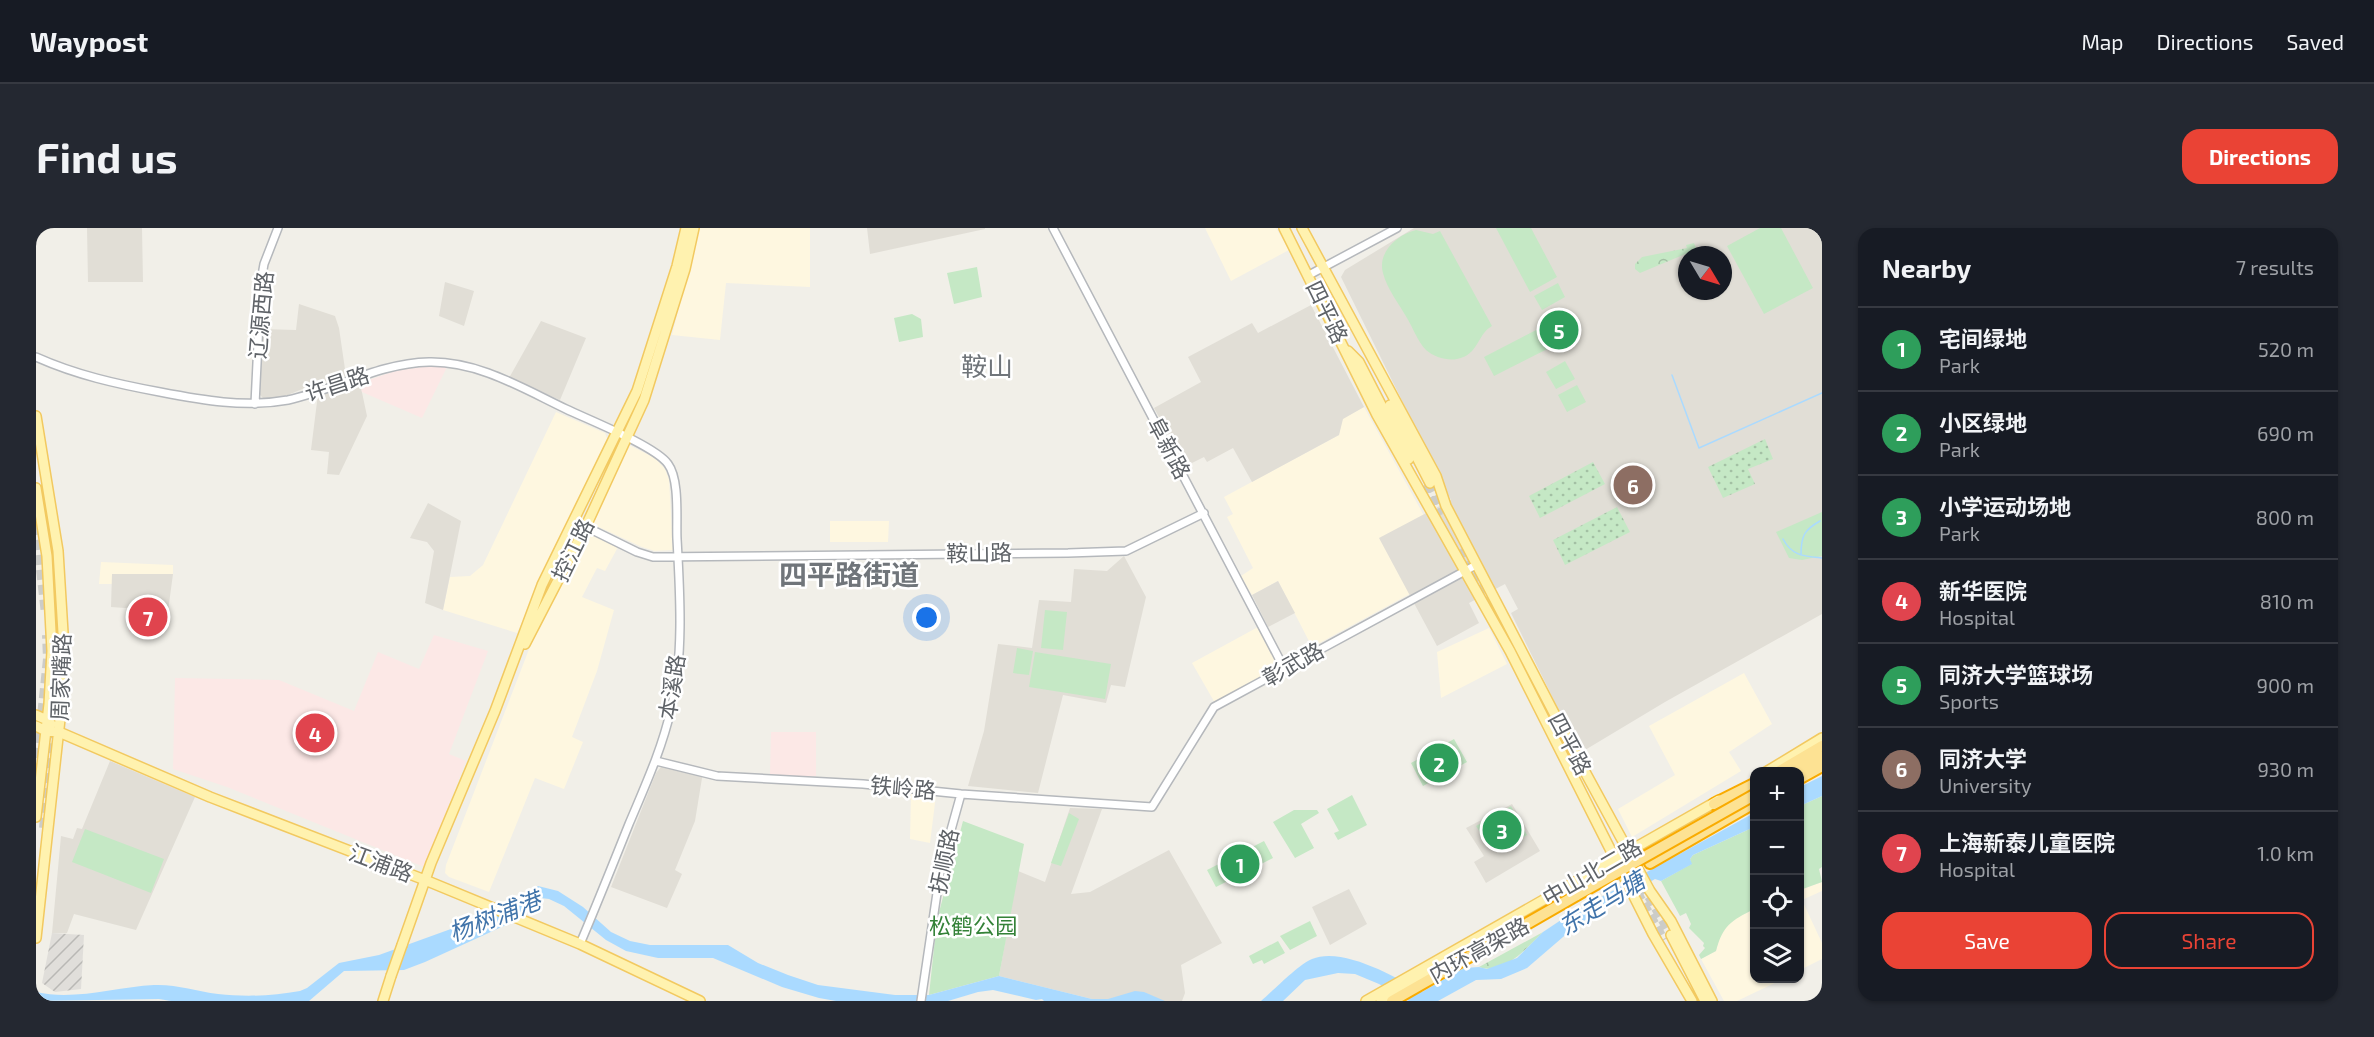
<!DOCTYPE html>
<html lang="en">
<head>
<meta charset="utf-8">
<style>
  body { margin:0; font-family:"Exo 2","Noto Sans SC",sans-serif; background:#242831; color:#f1f3f6 }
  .controls { position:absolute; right:18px; bottom:18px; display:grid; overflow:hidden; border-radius:12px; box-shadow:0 2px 4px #0004 }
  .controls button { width:54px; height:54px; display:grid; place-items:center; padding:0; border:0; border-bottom:2px solid #363941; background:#171b24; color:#f1f3f6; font:30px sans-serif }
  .compass { position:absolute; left:1642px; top:18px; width:54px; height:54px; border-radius:50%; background:#171b24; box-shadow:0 2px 4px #0004; rotate:128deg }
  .you { position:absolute; left:891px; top:390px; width:21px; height:21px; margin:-15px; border:4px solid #fff; border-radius:50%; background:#1a73e8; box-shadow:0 0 0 9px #1a73e833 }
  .badge { display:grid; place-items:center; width:39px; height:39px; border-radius:50%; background:#ea4335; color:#fff; font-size:20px; font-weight:700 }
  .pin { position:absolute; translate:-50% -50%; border:3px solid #fff; box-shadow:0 2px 6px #0006 }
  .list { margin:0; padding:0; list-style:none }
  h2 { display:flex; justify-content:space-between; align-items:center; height:78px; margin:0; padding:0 24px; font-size:26px }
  h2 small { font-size:20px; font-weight:400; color:#9ea1a6 }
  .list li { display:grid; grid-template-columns:39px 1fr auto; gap:18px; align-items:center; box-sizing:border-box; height:84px; padding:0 24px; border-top:2px solid #363941 }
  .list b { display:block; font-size:22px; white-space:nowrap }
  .list p { margin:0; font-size:20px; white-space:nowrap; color:#9ea1a6 }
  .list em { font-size:20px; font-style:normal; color:#9ea1a6 }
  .actions { display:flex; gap:12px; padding:18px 24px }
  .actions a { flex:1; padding:14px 0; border:2px solid #ea4335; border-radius:18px; text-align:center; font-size:21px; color:#ea4335 }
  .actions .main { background:#ea4335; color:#fff }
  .icon { flex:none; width:33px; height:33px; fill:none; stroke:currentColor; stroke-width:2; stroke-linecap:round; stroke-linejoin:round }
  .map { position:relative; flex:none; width:1786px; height:773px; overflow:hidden; border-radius:18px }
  header { display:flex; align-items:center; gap:36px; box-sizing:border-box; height:84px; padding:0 30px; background:#171b24; border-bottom:2px solid #363941 }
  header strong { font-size:28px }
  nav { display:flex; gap:33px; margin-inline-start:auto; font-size:21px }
  .intro { display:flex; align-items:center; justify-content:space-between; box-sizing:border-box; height:144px; padding:0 36px }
  h1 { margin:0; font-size:42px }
  .button { padding:15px 27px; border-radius:18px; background:#ea4335; color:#fff; font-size:21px; font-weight:700 }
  main { display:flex; gap:36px; padding:0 36px }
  aside { flex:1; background:#171b24; border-radius:18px; box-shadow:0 2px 4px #0004 }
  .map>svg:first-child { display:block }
  .commercial { fill:#fef7e0 }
  .industrial { fill:url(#industrial-furrows) }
  .education { fill:#e1ded6; fill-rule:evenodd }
  .medical { fill:#fce8e6 }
  .grass { fill:url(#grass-dots) }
  .forest { fill:url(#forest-crowns) }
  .green { fill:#c5e8c5 }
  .water { fill:#aadaff }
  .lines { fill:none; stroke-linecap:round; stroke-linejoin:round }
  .stream { stroke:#aadaff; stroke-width:1.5 }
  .major-tunnel { stroke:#ccccc8; stroke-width:9; stroke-dasharray:9 4.5; stroke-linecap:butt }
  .highway-tunnel { stroke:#ccccc8; stroke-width:10; stroke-dasharray:10 5; stroke-linecap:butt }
  .minor-casing { stroke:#b5b8bc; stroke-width:10 }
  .major-casing { stroke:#f2c960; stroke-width:12 }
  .highway-casing { stroke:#f9ab00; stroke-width:14 }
  .minor { stroke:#fff; stroke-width:7 }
  .major { stroke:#fff2af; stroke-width:9 }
  .highway { stroke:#fde293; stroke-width:10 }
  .major-bridge-casing { stroke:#f2c960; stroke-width:12; stroke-linecap:butt }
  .highway-bridge-casing { stroke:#f9ab00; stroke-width:14; stroke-linecap:butt }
  .major-bridge { stroke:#fff2af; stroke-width:9 }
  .highway-bridge { stroke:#fde293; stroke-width:10 }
  .labels { text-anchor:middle; stroke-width:5; stroke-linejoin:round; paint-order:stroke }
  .street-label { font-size:22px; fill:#5f6368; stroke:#fff }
  .park-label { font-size:22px; fill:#348238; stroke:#fff }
  .water-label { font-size:24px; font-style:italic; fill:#4174aa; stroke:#fff }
  .quarter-label { font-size:26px; fill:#70757a; stroke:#fff }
  .district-label { font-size:28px; font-weight:bold; fill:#70757a; stroke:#fff }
</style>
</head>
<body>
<header>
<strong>Waypost</strong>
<nav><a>Map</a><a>Directions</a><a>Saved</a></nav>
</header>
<div class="intro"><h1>Find us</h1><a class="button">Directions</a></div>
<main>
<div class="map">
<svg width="1786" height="773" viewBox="0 0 1786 773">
  <defs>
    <pattern id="industrial-furrows" width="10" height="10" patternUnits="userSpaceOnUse" patternTransform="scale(1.5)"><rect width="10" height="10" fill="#e0deda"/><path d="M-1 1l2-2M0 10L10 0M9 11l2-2" fill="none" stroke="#b9b8b5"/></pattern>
    <pattern id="grass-dots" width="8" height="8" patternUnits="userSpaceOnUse" patternTransform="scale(1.5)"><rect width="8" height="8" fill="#c5e8c5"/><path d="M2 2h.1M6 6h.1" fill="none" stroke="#a3c0a4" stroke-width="1.8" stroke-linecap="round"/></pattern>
    <pattern id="forest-crowns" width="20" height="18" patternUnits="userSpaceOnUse" patternTransform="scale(1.5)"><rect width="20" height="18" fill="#c5e8c5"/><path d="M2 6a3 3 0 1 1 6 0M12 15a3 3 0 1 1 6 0" fill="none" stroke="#a3c0a4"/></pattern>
  </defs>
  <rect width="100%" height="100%" fill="#f1efe8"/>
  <path class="commercial" d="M663,0h111v59l-84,-4 -6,57 -48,-5z
    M1169,0h71l13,22 -58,31z
    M1328,179l90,163 -142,77 -34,-66 -26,14 -11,-19 12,-8 -26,-51 6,-3 -9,-17 115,-62 3,-16z
    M520,184l49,21 2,5 -90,195 -74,-23 7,-33 20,-1 13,-11z
    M593,217l26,13 10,11 4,10 4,71 -18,1 -13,-4 -52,-24z
    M794,293h59l-1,21h-58z
    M552,305l30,14 -13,24 -8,-3 -15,29 32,13 -17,61 -25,66 11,5 -19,47 -29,-11 -46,114 -40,-15 -4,-4 1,-8 85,-221 53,-108z
    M65,334l72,3v9h-61v10h-13z
    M1222,399l21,40 -64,36 -23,-40z
    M1453,400l18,36 -66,34 -4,-46z
    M1708,445l28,51 -43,28 12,19 -109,66 -14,-28 57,-34 -26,-49z
    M875,566l25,1 -6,48 -20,-4z
    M1786,654v9l-20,9 20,43v16l-22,11v-80z
    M1718,681v69l29,1 -46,22h-13l-23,-42 15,-8 4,-15 10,-15z"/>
  <path class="industrial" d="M16,705l32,2 -3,54 -26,3 -13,-9z"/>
  <path class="education" d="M51,0h55l1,54h-55z
    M831,0h118v1l-115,25z
    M1378,0h408v386l-157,88 -85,51 -69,-140 7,-4 -13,-25 -36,19 10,20 -42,23 -58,-108 72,-38 -110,-223 4,-7zM1651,27h36v36h-36z
    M409,54l29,9 -10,35 -25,-10z
    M263,76l36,12 4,12 7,48 -34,9 -29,12 -20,1 -4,-4 3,-65 34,1z
    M1275,77l53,102 -21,12 -4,16 -87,47 -19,-34 -26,14 -3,-5 -18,9 -32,-58 47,-26 -13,-25 64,-34 6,10z
    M505,93l45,17 -26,62 -51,-22z
    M324,155l7,33 -28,59 -12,-1 2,-22 -18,-2 7,-56z
    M392,275l33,18 -18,89 -18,-7 9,-52 -7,-9 -17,-4z
    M1088,328l22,41 -21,90 -14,-2 -5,18 -43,-8 -25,98 -70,-7 16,-55 14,-87 34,4 7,-48 32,2 3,-33 33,2z
    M76,346h61l-5,37 -57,-4z
    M1242,353l17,32 -27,14 -16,-32z
    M74,533l85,36 -59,133 -62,-16 -7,19h-15l9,-97 12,3 4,-11 5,1z
    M631,538l36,6 -8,49 -20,49 7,4 -15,34 -56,-21 45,-114 5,-6z
    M1476,576l28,47 -54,32 -12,-21 10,-6 -18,-28z
    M1034,580l32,1 -31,85 19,-2 79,-42 53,93 -41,22 4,28 -3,8h-74l-16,-2 -93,-23 19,-105 27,11z
    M1313,661l18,35 -37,21 -18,-38z"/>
  <path class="medical" d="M393,138l18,1 -25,51 -60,-26 -2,-9 35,-12z
    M92,380l40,3 -2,11 -5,4 -32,6z
    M398,407l54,16 -39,103 17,7 -42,106 -197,-80 -54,-18 2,-91 104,2 75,31 24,-59 41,17z
    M735,504h45v44h-46z"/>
  <path class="grass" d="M1729,211l8,20 -25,10 7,15 -32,14 -15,-31z
    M1557,234l12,22 -65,34 -11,-22z
    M1581,279l13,25 -65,33 -12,-25z"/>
  <path class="forest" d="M1658,15l2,5 -1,2 -55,23 -5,-4v-5l7,-7 45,-9 -1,-3z
    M1507,704c-15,15 -40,44 -64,35z"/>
  <path class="green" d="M1460,0h35l26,49 -27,15z
    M1724,0h21l32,60 -49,26 -37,-68z
    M1380,2l17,4 7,-3 52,95c-15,8 -13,29 -35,33 -10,2 -23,-2 -31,-9 -8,-8 -13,-22 -19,-32 -8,-14 -20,-29 -24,-45 -6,-21 15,-39 33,-43z
    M941,39l5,30 -28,7 -7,-31z
    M1522,55l7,14 -23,13 -8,-14z
    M1535,84l10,20 -87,44 -10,-19z
    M876,86l9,5 2,18 -24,5 -5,-24z
    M1529,133l10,18 -19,10 -10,-17z
    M1541,157l9,17 -19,10 -9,-17z
    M1786,284v44l-20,4 -13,-2 -13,-26z
    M1009,382l22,2 -4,38 -22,-2z
    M981,420l16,3 -4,24 -16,-2z
    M999,424l76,12 -6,35 -76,-12z
    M1418,511l13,23 -44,24 -12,-23z
    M1316,567l15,30 -29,15 -4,-7 5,-2 -12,-22z
    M1786,568v71l-3,2 3,13 -22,8v-84z
    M1475,578l16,29 -25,15 -7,-12 -8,5 -11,-17z
    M1258,582h23l2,3 -18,11 13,24 -19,10 -22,-36z
    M1033,585l10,6 -18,47 -10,-3z
    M927,593l61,23 -25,132 -70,19 8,-75z
    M1718,599v82c-23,12 -31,16 -38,42l-15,8 -2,-4 6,-7 -2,-2 1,-3 -15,-15 2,-4 -5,-11 -6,3 -19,-35 30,-17 -1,-5 3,-4z
    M49,601l79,30 -13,34 -79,-31z
    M1228,613l9,17 -57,29 -9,-17z
    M1274,693l7,15 -27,14 -10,-14z
    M1242,713l7,12 -21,11 -2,-4 -9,4 -4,-8z"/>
  <path class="water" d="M1786,548v20l-22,10v-19z
    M1718,585v14l-61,28 -3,4 2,5 -31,17 -6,-2 -78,46 -50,43 -26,11 -25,1 -38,21h-29l-30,-17 -24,-10 -17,-1 -33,7 -22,21h-22c13,-11 37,-36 51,-42 30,-13 84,18 110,33l42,-24 15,-1 8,2 30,-11 26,-26 24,-16z
    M502,658l20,5 25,16 28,25 19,9 20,4h78l30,18 30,12 30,10 77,10h34l70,-19 93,23h16l27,-8 9,1 21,9h-121l-2,-2 -6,1 -43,-10 -15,2 -30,9h-112l-17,-3 -37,-11 -69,-29h-55l-32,-7 -20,-11 -42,-34 -15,-7 -8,-1 -8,3 -27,24 -81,37 -21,8 -60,1 -35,30h-138l-12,-2 -123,2v-9c38,9 80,-5 118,-7 22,-1 42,6 64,9 27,3 55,2 82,-3l7,-3 32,-25 40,-8 105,-38 27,-13z"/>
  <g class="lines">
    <path class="stream" d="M1636,147l27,73 123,-55
      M1747,311c9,17 21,17 39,19
      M1765,327c0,-19 3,-25 19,-34"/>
    <path class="major-tunnel" d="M1394,255l15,29
      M1387,258l16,30
      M1427,320l58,111
      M1606,657l29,50
      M1601,664l27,48"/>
    <path class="highway-tunnel" d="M13,293l8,74
      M0,297l10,89
      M0,545l12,-114 -1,-24
      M8,600l16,-173"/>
    <defs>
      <path id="minor" d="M1017,0l231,440
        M1273,47l88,-47
        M0,129c40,18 81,27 124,35 42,8 84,16 128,8 47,-10 91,-37 141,-38 49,-1 93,26 137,47 23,11 89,37 102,55 12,16 8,56 9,75 3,54 7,118 -6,170 -9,40 -26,77 -42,115 -16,40 -32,80 -49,120
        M219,176l6,-123 3,-17 14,-36
        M538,293l63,31 16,5 415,-4 58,-2 78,-38
        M620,533l61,15 146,8 98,10 191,13 62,-100 262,-142
        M885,773l20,-135 20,-72"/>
      <path id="major" d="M1248,0l93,187 133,236 143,283 39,67
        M1266,0l134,248 10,30 132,253 72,132 21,30 41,80
        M1312,123l11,11 50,97
        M1354,177l40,78
        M0,188l22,135 6,98 -3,61 -25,228
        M0,260l11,68 5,95 -3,53 -13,113
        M489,416l61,-118 58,-126 41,-131 9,-41
        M0,487l11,5 4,4
        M0,498l10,5 13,1 151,65 215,83 155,64 120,57
        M1730,544l56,-34
        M1635,707l34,66
        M366,717l29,-82 64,-152 47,-126 95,-194 40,-125 9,-38
        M347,773l8,-25
        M1330,773l353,-201
        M1345,773l63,-36"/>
      <path id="highway" d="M1742,544l44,-26
        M1761,544l25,-15
        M1766,549l20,-11
        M1678,576l40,-20
        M1614,635l104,-60
        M1356,773l185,-106"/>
    </defs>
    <use href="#minor" class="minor-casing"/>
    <use href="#major" class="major-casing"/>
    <use href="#highway" class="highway-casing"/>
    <use href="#minor" class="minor"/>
    <use href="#major" class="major"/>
    <use href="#highway" class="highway"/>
    <defs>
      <path id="major-bridge" d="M355,748l11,-31"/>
      <path id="highway-bridge" d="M1541,667l177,-100"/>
    </defs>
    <use href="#major-bridge" class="major-bridge-casing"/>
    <use href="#highway-bridge" class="highway-bridge-casing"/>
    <use href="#major-bridge" class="major-bridge"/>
    <use href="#highway-bridge" class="highway-bridge"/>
  </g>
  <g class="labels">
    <g class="street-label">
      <text transform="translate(1291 84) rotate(64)" y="8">四平路</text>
      <text transform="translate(225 87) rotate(-85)" y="8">辽源西路</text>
      <text transform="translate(301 156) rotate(-18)" y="8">许昌路</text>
      <text transform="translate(1133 220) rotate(62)" y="8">阜新路</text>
      <text transform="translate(537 322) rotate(-64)" y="8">控江路</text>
      <text transform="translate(943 325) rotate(-1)" y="8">鞍山路</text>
      <text transform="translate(1257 436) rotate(-29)" y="8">彰武路</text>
      <text transform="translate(25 449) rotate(-88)" y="8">周家嘴路</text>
      <text transform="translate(636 459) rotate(-81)" y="8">本溪路</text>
      <text transform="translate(1534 516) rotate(62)" y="8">四平路</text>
      <text transform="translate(867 560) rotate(5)" y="8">铁岭路</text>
      <text transform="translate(908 633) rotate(-78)" y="8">抚顺路</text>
      <text transform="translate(345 635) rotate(21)" y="8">江浦路</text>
      <text transform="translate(1556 644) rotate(-30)" y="8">中山北二路</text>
      <text transform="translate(1443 722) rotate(-29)" y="8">内环高架路</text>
    </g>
    <g class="park-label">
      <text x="937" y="706">松鹤公园</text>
    </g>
    <g class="water-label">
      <text transform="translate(1566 676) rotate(-32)" y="8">东走马塘</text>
      <text transform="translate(459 689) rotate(-21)" y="8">杨树浦港</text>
    </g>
    <g class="quarter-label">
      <text x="951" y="148">鞍山</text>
    </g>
    <g class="district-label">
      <text x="813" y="357">四平路街道</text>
    </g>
  </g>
</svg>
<div class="controls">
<button>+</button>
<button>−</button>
<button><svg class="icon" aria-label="locate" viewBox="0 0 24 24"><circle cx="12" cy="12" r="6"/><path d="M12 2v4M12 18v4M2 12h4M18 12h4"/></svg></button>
<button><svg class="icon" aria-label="layers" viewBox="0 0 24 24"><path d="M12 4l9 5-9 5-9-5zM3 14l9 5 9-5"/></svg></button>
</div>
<svg class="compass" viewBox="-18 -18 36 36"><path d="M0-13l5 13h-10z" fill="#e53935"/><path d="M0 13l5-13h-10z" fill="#9ea1a6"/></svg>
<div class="you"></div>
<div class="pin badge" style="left:1204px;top:636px;background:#2e9e5b">1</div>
<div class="pin badge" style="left:1403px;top:535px;background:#2e9e5b">2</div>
<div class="pin badge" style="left:1466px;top:602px;background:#2e9e5b">3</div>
<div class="pin badge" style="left:279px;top:505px;background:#e0444e">4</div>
<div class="pin badge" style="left:1523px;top:102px;background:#2e9e5b">5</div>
<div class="pin badge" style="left:1597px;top:257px;background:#8d6e63">6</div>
<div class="pin badge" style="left:112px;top:389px;background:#e0444e">7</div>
</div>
<aside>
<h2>Nearby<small>7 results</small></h2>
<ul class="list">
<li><span class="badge" style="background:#2e9e5b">1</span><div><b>宅间绿地</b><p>Park</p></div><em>520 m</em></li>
<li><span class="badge" style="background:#2e9e5b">2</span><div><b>小区绿地</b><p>Park</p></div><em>690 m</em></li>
<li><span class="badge" style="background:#2e9e5b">3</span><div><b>小学运动场地</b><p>Park</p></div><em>800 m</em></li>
<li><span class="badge" style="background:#e0444e">4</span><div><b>新华医院</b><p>Hospital</p></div><em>810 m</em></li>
<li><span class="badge" style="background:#2e9e5b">5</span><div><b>同济大学篮球场</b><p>Sports</p></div><em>900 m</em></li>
<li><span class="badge" style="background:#8d6e63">6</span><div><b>同济大学</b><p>University</p></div><em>930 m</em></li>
<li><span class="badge" style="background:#e0444e">7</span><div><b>上海新泰儿童医院</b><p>Hospital</p></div><em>1.0 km</em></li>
</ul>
<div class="actions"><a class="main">Save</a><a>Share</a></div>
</aside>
</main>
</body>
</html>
